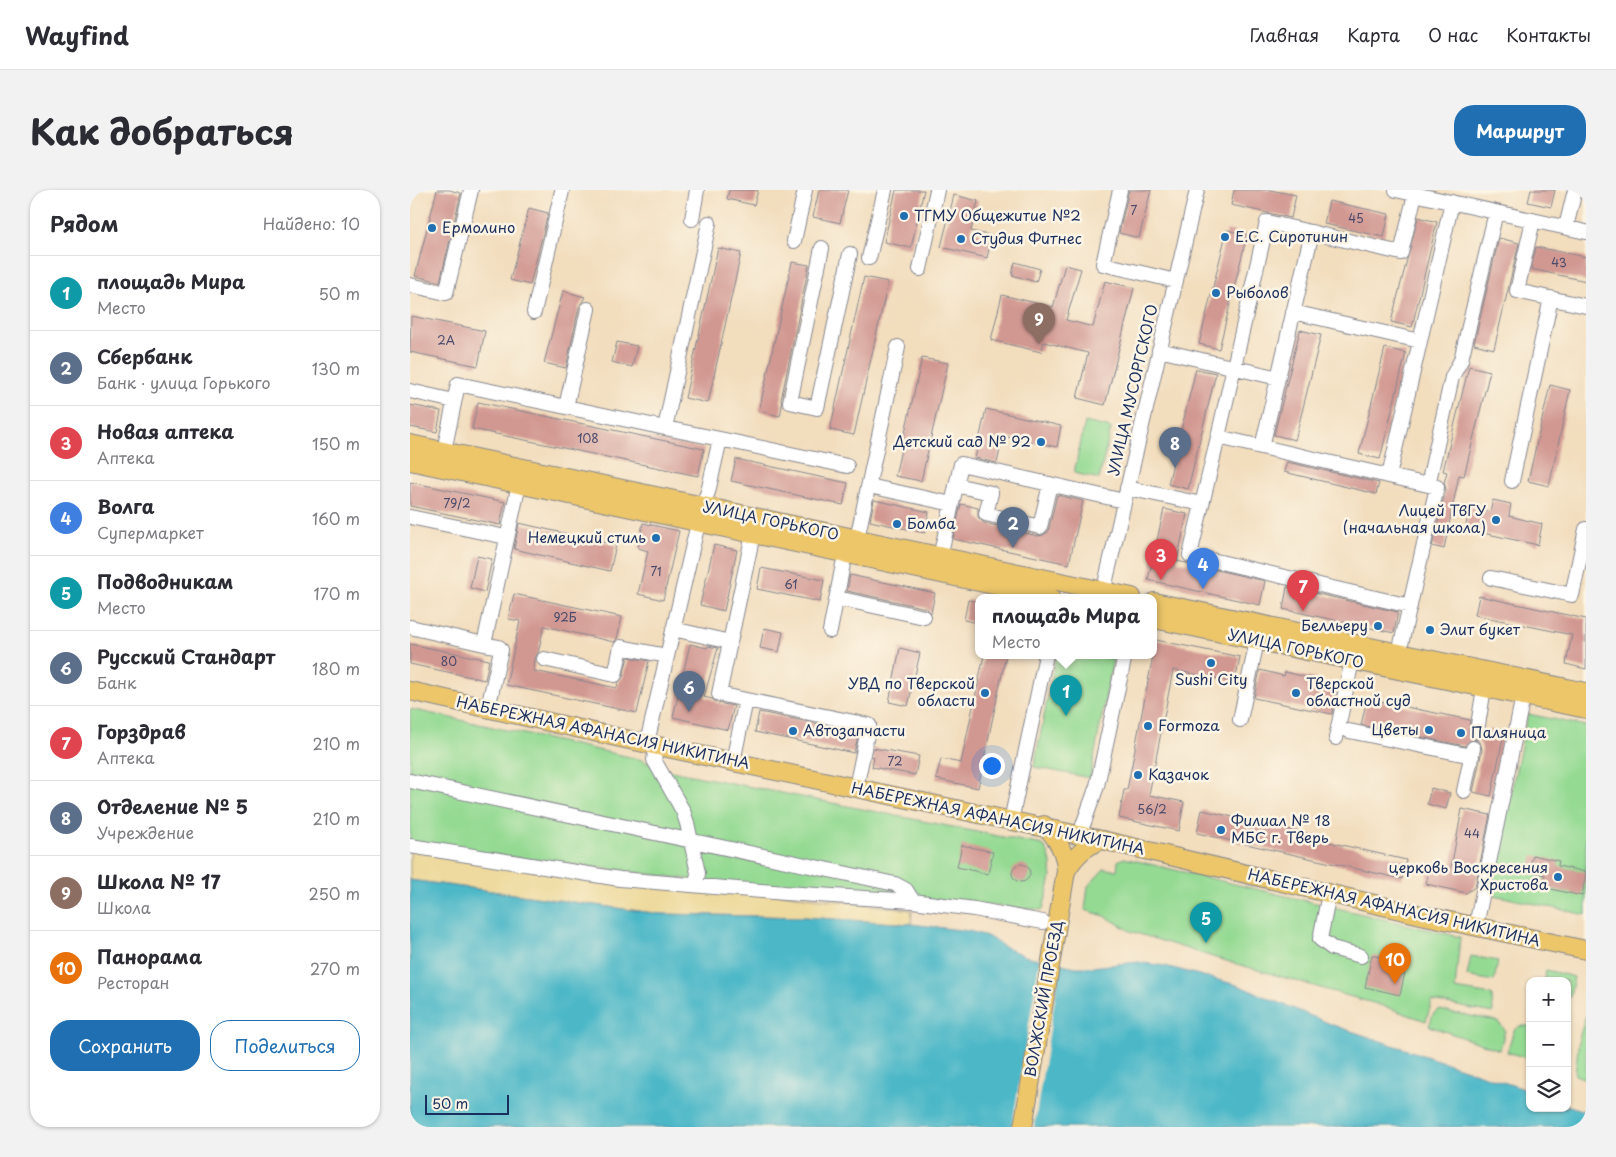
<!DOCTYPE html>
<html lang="ru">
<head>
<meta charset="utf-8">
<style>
  body { margin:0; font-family:"Playpen Sans",sans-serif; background:#f2f2f3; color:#2b2b33 }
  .controls { position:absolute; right:15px; bottom:15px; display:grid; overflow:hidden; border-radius:10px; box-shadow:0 1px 4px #0004 }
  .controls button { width:45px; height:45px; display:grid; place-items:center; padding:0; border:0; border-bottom:1px solid #e1e1e2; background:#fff; color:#2b2b33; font:25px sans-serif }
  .scale { position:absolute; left:15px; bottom:12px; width:84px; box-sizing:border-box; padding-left:5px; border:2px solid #1b2f5e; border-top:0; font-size:14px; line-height:18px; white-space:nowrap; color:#1b2f5e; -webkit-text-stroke:4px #fcf5e5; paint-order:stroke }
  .you { position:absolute; left:581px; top:575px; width:18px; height:18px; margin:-12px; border:4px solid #fff; border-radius:50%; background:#1a73e8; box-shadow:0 0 0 8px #1a73e833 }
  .badge { display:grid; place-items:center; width:32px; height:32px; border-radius:50%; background:#1f6fb2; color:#fff; font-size:16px; font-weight:700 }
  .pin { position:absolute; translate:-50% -41px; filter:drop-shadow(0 1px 2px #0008) }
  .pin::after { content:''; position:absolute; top:26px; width:18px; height:15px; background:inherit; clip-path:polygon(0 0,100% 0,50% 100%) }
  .popup { position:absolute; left:565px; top:404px; width:182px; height:65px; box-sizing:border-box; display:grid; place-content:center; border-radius:10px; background:#fff; filter:drop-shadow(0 1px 4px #0005); font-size:16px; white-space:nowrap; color:#7c7c81 }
  .popup b { font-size:19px; color:#2b2b33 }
  .popup::after { content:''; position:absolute; left:50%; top:100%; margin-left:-10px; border:10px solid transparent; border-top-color:#fff }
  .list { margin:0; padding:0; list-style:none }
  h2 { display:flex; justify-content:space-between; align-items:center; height:65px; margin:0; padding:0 20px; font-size:21px }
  h2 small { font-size:16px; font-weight:400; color:#7c7c81 }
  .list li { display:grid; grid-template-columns:32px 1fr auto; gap:15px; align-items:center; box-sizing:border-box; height:75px; padding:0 20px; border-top:1px solid #e1e1e2 }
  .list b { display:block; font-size:19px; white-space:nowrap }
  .list p { margin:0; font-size:16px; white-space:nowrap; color:#7c7c81 }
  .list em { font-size:16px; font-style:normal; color:#7c7c81 }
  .actions { display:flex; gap:10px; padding:15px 20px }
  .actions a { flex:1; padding:11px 0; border:1px solid #1f6fb2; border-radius:20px; text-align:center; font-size:18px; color:#1f6fb2 }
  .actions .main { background:#1f6fb2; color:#fff }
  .icon { flex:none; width:28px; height:28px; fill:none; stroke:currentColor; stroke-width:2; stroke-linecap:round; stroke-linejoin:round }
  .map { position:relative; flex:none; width:1176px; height:937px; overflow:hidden; border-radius:20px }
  header { display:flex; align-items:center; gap:30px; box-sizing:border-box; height:70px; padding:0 25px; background:#fff; border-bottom:1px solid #e1e1e2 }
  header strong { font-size:24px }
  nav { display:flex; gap:28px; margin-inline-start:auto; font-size:18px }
  .intro { display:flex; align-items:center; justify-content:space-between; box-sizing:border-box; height:120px; padding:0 30px }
  h1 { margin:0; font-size:35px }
  .button { padding:12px 22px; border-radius:20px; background:#1f6fb2; color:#fff; font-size:18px; font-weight:700 }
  main { display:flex; gap:30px; padding:0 30px }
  aside { flex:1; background:#fff; border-radius:20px; box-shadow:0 1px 4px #0004 }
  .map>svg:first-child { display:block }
  .green { fill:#94da93; stroke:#588478 }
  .sand { fill:#eeda9e; stroke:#84847e }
  .water { fill:#4bb7c7; stroke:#337392 }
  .pier { fill:#f2ddbd }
  .building { fill:#d19892 }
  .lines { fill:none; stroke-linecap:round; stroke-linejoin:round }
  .minor-casing { stroke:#86868e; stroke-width:16 }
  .major-casing { stroke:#86868e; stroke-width:20 }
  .minor { stroke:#fff; stroke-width:14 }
  .major { stroke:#ecc669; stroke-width:18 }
  .poi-dot { fill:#1f6fb2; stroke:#fcf5e5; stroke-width:2 }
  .labels { text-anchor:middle; stroke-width:5; stroke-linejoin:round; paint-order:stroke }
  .number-label { font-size:12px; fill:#48496b }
  .poi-label { font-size:15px; fill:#1b2f5e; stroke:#fcf5e5; text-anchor:start }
  .street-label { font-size:15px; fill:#1b2f5e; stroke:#fcf5e5 }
</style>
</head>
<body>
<header>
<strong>Wayfind</strong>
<nav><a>Главная</a><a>Карта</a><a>О нас</a><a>Контакты</a></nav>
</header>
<div class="intro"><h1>Как добраться</h1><a class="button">Маршрут</a></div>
<main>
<aside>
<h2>Рядом<small>Найдено: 10</small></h2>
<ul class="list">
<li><span class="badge" style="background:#0f9aa8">1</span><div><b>площадь Мира</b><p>Место</p></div><em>50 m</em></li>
<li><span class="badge" style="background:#5c6f8a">2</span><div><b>Сбербанк</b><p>Банк · улица Горького</p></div><em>130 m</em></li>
<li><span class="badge" style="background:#e0444e">3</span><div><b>Новая аптека</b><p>Аптека</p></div><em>150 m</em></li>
<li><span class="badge" style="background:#3f7fe0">4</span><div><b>Волга</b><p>Супермаркет</p></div><em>160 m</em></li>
<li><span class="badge" style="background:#0f9aa8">5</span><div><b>Подводникам</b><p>Место</p></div><em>170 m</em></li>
<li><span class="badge" style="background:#5c6f8a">6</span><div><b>Русский Стандарт</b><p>Банк</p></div><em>180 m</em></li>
<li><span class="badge" style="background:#e0444e">7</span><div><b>Горздрав</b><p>Аптека</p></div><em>210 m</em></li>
<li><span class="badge" style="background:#5c6f8a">8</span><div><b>Отделение № 5</b><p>Учреждение</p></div><em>210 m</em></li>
<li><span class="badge" style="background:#8d6e63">9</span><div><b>Школа № 17</b><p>Школа</p></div><em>250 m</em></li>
<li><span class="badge" style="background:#e8710a">10</span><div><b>Панорама</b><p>Ресторан</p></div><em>270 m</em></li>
</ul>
<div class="actions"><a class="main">Сохранить</a><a>Поделиться</a></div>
</aside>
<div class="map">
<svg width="1176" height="937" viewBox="0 0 1176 937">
  <rect width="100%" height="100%" fill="#fcf5e5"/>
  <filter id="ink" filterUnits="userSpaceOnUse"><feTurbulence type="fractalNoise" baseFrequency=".02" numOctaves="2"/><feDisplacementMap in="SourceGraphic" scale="10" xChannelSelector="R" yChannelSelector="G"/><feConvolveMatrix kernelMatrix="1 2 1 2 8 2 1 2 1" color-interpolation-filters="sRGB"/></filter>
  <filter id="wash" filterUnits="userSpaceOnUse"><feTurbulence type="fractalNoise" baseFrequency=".0096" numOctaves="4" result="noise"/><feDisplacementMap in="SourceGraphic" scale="20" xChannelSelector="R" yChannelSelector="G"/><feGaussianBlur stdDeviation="1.12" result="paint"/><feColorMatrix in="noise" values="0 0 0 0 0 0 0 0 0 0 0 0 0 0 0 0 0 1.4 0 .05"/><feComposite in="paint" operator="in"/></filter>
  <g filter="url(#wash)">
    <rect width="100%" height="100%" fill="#f2ddbd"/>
    <path class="green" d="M675,232l26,6 -12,51 -25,-6z
      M646,465h34l23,4 -23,119 -56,-11z
      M0,519l229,50 27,11 377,75c16,22 5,40 0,65l-332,-28 -301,-38z
      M1118,524l58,12v189l-97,-21z
      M714,668l336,79 -5,52 37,6 1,18 -61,-12 -6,20 -46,-16 -164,-47 -86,-27 -25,-15 -20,-6 3,-24 16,-17 13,1 1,-9z
      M1061,766l27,5 -4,20 -27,-5z
      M1136,780l28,7 -4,20h-3v-16h-23z
      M1029,820l58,11 8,9 -5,20 -71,-24 4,-12z
      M1176,825v64l-11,-4 4,-37z
      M1110,836h10v33l-23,-7 7,-22z"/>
    <path class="sand" d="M0,658l502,62 -1,14 -108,-7 -142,-3 -251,-34z"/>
    <path class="water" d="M0,690l251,34 143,3 107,7 58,7 18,5 18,11 20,9 51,11h15l47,-5 27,4 72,19 96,40 197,66v17h37v-3l19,7v15h-1176z"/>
    <path class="pier" d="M630,767l21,4 -27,166h-22z"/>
    <g id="blocks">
      <path class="building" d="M27,0h12l12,3 -21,89 -25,-6z
        M319,0h29l-4,15 -27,-6z
        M409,0h29l-8,33 -27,-6z
        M486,0h28l-13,58 -27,-6z
        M719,0h22l-12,48 -20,-5z
        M824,0h36l26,5 -5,23 -60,-13z
        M1121,0h24l-4,17 -23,-5z
        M544,5l24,6 -7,30 21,5 -5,22 -46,-11z
        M919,11l60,13 -5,23 -60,-13z
        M119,18l19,5 -18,72 -20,-5z
        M1008,27l19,5 -25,105 -21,-5z
        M817,40l20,5 -28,114 -20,-5z
        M1089,48l20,5 -25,106 -20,-5z
        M1126,57l50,10v24l-55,-12z
        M308,58l23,5 -33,150 -23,-5z
        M382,72l17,3 -28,135 1,6 -2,10 -21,-5z
        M605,72l25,7 -4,13 -24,-7z
        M655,75l16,4 -15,51 27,7 12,-46 29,7 -29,117 -28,-7 11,-45 -44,-11 -3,10 -50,-12 11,-45 51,12z
        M454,87l24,5 -34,153 -24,-5z
        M153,101l22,6 -6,10 -13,61 -22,-5z
        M1,126l74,15 -7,35 -68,-14z
        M890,140l21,5 -26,105 -21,-5z
        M207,152l20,4 -5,21 -20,-5z
        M975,158l21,5 -26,106 -21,-5z
        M512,168l26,5 -27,118 -26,-5z
        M1059,176l21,5 -26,105 -5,-1 -15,74 -12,-3 14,-57 -2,-6 3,-11 -4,-1z
        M786,179l20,4 -28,116 -20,-5z
        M1140,195l20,5 -21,96 -21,-5z
        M68,212l226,47 -6,27 -226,-47z
        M0,215l31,6 -4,21 -27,-5z
        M576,219l75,17 -4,21 -54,-11 -6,27 -22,-5z
        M326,269l112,24 -5,22 -112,-24z
        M877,272l92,21 -3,11 -92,-22z
        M0,292l95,20 -5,23 -90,-19z
        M647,305l26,6 -14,63 -116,-25 8,-35 17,4v9l6,6 54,13 5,-1 5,-3z
        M464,310l55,12 -4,21 -55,-12z
        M1083,310l18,4 -2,12 33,8 -4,21 -73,-16 5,-22 20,5z
        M754,319l23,5 -10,47 88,20 -5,24 -112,-25z
        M109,333l97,22 -6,26 -96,-22z
        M233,333l36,8 -16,69 -25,-6 10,-43 -10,-3z
        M304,355l23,5 -13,61 -24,-6z
        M67,366l15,3 -7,33 -15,-4z
        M351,378l63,12 -4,22 -63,-13z
        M440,385l85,18 -4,20 -5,-5 -79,-17z
        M877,397l111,25 -4,21 -111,-24z
        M104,404l108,23 -5,22 -3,3 -70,-16 -6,27 -3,5 -1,13 83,17 1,-5 5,-6 5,-20 21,4 -12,52 -131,-28 14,-64 -12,-2z
        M1069,406l107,23v50l-20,-5 6,-29 -97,-20z
        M558,410l10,2v21l-14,-3z
        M354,438l19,4 -4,20 -19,-4z
        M746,450l84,17 -5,25 -62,-12 -24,125 35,7 -5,29 -60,-13 5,-28h3z
        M0,454l79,16 -4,20 -75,-16z
        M280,454l17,4 1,-2 10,2 -14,49 8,2 5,4 17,3 -6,24 -55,-13z
        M490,458l20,5 -12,53 -19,-4z
        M574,465h22l-28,133 -42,-9 5,-20 20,4z
        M850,480l24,6 1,-4 34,8 -1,3 19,4 -5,27 -78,-16z
        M957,509l103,21 -1,14 6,6 8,-3 3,-8 18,4 -13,63 -18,-4 9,-42 -1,-5 -3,-4 -7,-1 -6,6 -104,-21z
        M349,522l100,20 -5,21 -99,-21z
        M463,558l46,8 -4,19 -43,-8 2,-10 -3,-1z
        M1021,598l19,5 -4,16 -19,-5z
        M1052,619l28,6 -15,72 -9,6 -40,-9 4,-21 21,5z
        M792,620l115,26 -1,3 90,21 -4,19 -205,-46z
        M552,655l31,7 -5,22 -31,-7z
        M1123,665l26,6 -1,5 28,6 -4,24 -40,-9 3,-12 -16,-4z
        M602 683a9 9 0 1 1 18 0a9 9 0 1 1-18 0Z
        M974,764l12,3v3l11,3 -7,32 -35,-8 7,-32 11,3z"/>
    </g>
  </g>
  <g filter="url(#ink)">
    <use href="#blocks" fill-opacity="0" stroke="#86868e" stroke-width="1"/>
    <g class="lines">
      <defs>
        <path id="minor" d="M710,0l-17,74 73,17
          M986,0l190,42
          M282,29l5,-29
          M1123,30l-16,71 69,15
          M1156,37l9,-37
          M384,51l11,-51
          M412,58l-32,154 27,6 33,-154
          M459,68l16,-68
          M510,79l17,-79
          M0,95l36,8 25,-103
          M124,122l28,-121
          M883,122l127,29
          M749,160l119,28
          M0,201l44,10
          M156,217l22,-98
          M808,247l-28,118 220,51
          M310,249l127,27
          M852,257l50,-215
          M34,261l14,-67 207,44
          M979,286l63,-274
          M1102,291l39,-183
          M546,295l35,8 -5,21 54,13 10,-43
          M1018,295l24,-108 9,-17 35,-148
          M459,296l83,18
          M717,298l75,16
          M0,327l96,20
          M447,349l41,-192
          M530,367l21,-93 163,37
          M1081,388l81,17 14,-66
          M692,407l95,-407
          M427,408l87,19
          M0,437l74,17 35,-160
          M263,439l57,13
          M420,441l15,-77
          M74,454l15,3 2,3 -11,49
          M989,463l38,-166 -219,-50 49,-215 134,31 14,-59
          M134,469l71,16 6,-28 46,9
          M336,510l123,25 -11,53
          M830,530l17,-79
          M939,541l123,25
          M1067,541l7,-43
          M239,544l53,-228 6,-14 12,-53 -55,-11 44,-205
          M926,548l16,-78
          M246,556l-2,14 29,51 4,12 11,50 -2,12
          M325,562l11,-52 -27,-6 34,-160
          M0,591l485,103 11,6 7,11
          M1054,601l9,-43
          M601,631l35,-166
          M673,635l14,-39 28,-131
          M0,656l210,33 165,14 128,8 61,8 69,13
          M919,704l-9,45 12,9 29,8
          M1068,726l45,-220"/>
        <path id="major" d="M0,254l722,153
          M0,271l640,136
          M744,412l432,90
          M744,429l432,90
          M0,501l215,48 477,101 319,75 165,35
          M656,681c9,-15 19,-25 36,-31
          M613,937l43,-256c0,-19 -9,-33 -22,-46"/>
      </defs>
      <use href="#minor" class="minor-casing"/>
      <use href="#major" class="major-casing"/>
      <use href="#minor" class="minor"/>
      <use href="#major" class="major"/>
    </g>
  </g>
  <g class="poi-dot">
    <circle cx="494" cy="26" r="5"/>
    <circle cx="22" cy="38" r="5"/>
    <circle cx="815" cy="47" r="5"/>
    <circle cx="551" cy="49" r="5"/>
    <circle cx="806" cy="103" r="5"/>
    <circle cx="631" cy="252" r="5"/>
    <circle cx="1086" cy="330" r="5"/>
    <circle cx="487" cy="334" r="5"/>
    <circle cx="246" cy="348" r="5"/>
    <circle cx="968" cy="436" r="5"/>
    <circle cx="1020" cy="440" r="5"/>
    <circle cx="801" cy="473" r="5"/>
    <circle cx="575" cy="503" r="5"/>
    <circle cx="886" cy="503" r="5"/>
    <circle cx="738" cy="536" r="5"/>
    <circle cx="1019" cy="540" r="5"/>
    <circle cx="383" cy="541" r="5"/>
    <circle cx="1051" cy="543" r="5"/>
    <circle cx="728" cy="585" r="5"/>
    <circle cx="811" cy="640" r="5"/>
    <circle cx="1148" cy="687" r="5"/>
  </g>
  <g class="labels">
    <g class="number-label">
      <text x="724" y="25">7</text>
      <text x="946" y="33">45</text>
      <text x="1149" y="77">43</text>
      <text x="36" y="155">2А</text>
      <text x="178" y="253">108</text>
      <text x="47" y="318">79/2</text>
      <text x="246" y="386">71</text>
      <text x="381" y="399">61</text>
      <text x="155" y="432">92Б</text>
      <text x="39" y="476">80</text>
      <text x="485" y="576">72</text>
      <text x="742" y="624">56/2</text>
      <text x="1062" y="648">44</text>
    </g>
    <g class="poi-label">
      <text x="504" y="31">ТГМУ Общежитие №2</text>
      <text x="32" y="43">Ермолино</text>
      <text x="825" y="52">Е.С. Сиротинин</text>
      <text x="561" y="54">Студия Фитнес</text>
      <text x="816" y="108">Рыболов</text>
      <text x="621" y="257" text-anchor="end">Детский сад № 92</text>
      <text x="1076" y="326" text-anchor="end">Лицей ТвГУ<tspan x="1076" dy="17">(начальная школа)</tspan></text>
      <text x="497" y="339">Бомба</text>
      <text x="236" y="353" text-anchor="end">Немецкий стиль</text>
      <text x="958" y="441" text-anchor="end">Белльеру</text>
      <text x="1030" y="445">Элит букет</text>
      <text x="801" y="495" text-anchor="middle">Sushi City</text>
      <text x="565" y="499" text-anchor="end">УВД по Тверской<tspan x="565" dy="17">области</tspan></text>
      <text x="896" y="499">Тверской<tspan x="896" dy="17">областной суд</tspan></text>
      <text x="748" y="541">Formoza</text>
      <text x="1009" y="545" text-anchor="end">Цветы</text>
      <text x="393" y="546">Автозапчасти</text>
      <text x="1061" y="548">Паляница</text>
      <text x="738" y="590">Казачок</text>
      <text x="821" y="636">Филиал № 18<tspan x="821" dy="17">МБС г. Тверь</tspan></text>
      <text x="1138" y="683" text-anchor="end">церковь Воскресения<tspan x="1138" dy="17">Христова</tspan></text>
    </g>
    <g class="street-label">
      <text transform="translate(723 200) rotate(-77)" y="5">УЛИЦА МУСОРГСКОГО</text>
      <text transform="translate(361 331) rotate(12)" y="5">УЛИЦА ГОРЬКОГО</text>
      <text transform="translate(886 459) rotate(12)" y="5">УЛИЦА ГОРЬКОГО</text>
      <text transform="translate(193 543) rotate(12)" y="5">НАБЕРЕЖНАЯ АФАНАСИЯ НИКИТИНА</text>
      <text transform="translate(588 629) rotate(12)" y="5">НАБЕРЕЖНАЯ АФАНАСИЯ НИКИТИНА</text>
      <text transform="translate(984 718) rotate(13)" y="5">НАБЕРЕЖНАЯ АФАНАСИЯ НИКИТИНА</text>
      <text transform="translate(634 809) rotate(-80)" y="5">ВОЛЖСКИЙ ПРОЕЗД</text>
    </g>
  </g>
</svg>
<div class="controls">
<button>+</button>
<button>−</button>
<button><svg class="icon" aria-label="layers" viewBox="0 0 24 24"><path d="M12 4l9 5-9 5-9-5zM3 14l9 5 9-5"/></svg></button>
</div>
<div class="scale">50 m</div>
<div class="you"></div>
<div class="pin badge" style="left:656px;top:526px;background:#0f9aa8">1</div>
<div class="popup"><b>площадь Мира</b>Место</div>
<div class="pin badge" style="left:603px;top:358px;background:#5c6f8a">2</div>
<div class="pin badge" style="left:751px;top:390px;background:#e0444e">3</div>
<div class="pin badge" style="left:793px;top:399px;background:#3f7fe0">4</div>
<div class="pin badge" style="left:796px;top:753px;background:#0f9aa8">5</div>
<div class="pin badge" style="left:279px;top:522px;background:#5c6f8a">6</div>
<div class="pin badge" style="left:893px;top:421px;background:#e0444e">7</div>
<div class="pin badge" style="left:765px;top:278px;background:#5c6f8a">8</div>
<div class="pin badge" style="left:629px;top:154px;background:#8d6e63">9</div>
<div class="pin badge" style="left:985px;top:794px;background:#e8710a">10</div>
</div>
</main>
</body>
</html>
